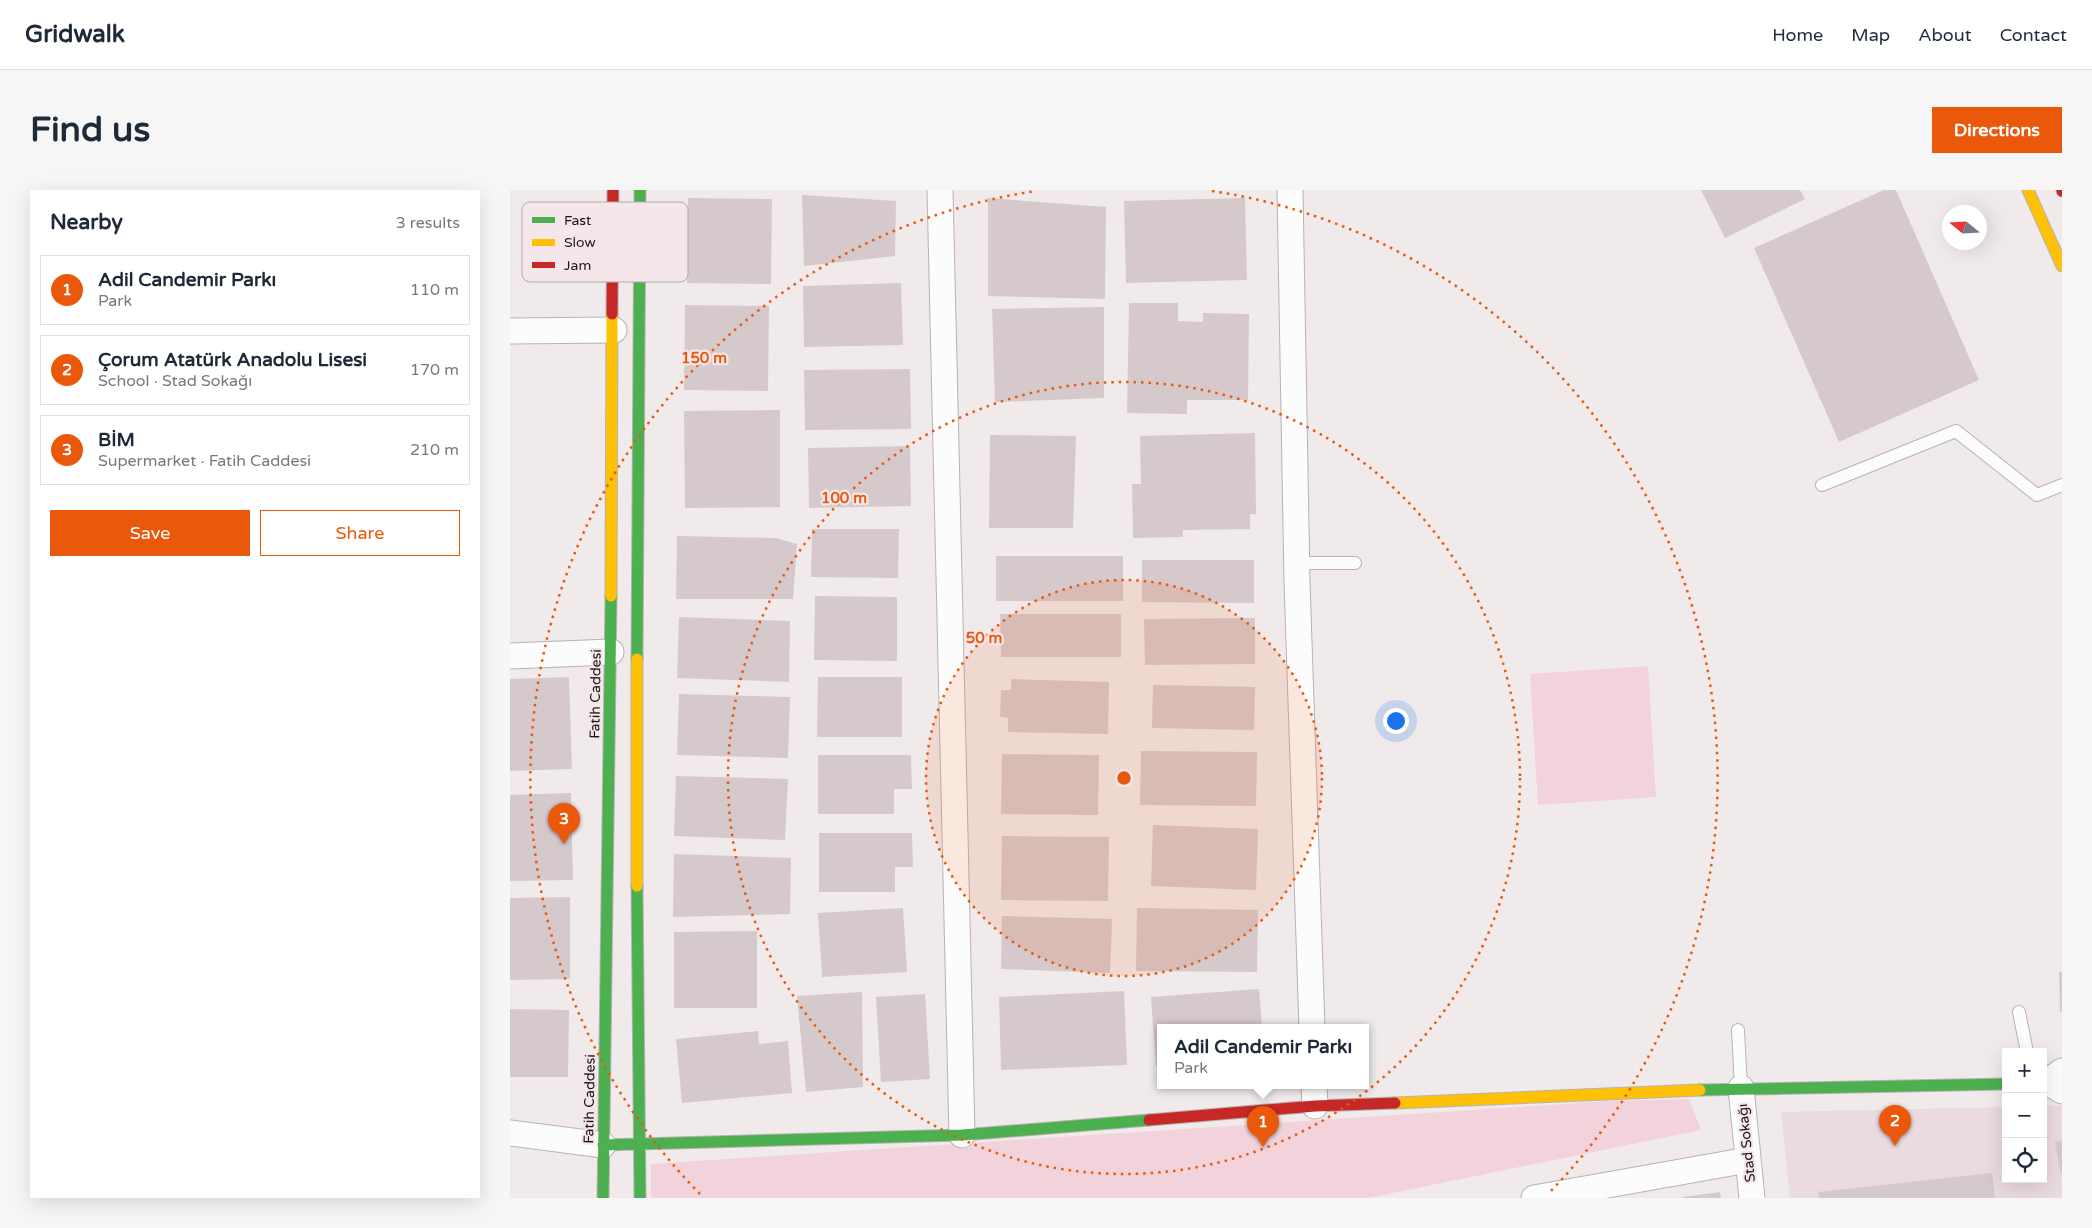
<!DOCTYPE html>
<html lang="en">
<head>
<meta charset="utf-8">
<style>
  body { margin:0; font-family:"Varela Round",sans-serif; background:#f6f6f7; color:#1f2937 }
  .controls { position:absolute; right:15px; bottom:15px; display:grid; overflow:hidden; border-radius:0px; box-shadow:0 5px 20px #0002 }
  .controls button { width:45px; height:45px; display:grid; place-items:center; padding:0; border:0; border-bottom:1px solid #e0e1e3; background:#fff; color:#1f2937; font:25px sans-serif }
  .compass { position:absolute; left:1432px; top:15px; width:45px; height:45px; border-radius:50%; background:#fff; box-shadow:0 5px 20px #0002; rotate:288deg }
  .you { position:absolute; left:885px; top:530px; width:18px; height:18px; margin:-12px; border:4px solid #fff; border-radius:50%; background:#1a73e8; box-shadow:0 0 0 8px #1a73e833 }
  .badge { display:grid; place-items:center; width:32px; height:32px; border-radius:50%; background:#ea580c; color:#fff; font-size:16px; font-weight:700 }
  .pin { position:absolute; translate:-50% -41px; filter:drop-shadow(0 1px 2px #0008) }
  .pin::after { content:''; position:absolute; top:26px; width:18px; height:15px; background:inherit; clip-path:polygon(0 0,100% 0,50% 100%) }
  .popup { position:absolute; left:647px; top:834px; width:212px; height:65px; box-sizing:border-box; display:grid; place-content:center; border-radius:0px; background:#fff; filter:drop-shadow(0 1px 4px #0005); font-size:16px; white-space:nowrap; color:#747a83 }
  .popup b { font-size:19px; color:#1f2937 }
  .popup::after { content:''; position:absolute; left:50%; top:100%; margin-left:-10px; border:10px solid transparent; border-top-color:#fff }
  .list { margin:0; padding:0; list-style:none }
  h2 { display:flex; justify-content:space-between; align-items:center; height:65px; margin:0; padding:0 20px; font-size:21px }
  h2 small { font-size:16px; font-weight:400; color:#747a83 }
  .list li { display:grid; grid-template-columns:32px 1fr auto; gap:15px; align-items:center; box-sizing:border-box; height:70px; margin:0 10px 10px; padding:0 10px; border:1px solid #e0e1e3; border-radius:0px }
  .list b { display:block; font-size:19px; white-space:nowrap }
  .list p { margin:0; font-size:16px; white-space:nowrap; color:#747a83 }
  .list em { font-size:16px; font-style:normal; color:#747a83 }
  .actions { display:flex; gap:10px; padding:15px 20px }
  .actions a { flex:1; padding:11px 0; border:1px solid #ea580c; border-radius:0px; text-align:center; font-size:18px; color:#ea580c }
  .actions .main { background:#ea580c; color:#fff }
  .icon { flex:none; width:28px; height:28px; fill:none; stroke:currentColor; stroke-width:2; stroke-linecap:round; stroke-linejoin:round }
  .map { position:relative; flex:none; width:1552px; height:1008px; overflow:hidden; border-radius:0px }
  header { display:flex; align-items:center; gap:30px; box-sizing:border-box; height:70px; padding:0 25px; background:#fff; border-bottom:1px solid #e0e1e3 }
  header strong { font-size:24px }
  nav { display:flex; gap:28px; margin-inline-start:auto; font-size:18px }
  .intro { display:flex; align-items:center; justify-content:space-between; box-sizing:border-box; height:120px; padding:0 30px }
  h1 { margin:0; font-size:35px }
  .button { padding:12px 22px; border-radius:0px; background:#ea580c; color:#fff; font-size:18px; font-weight:700 }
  main { display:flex; gap:30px; padding:0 30px }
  aside { flex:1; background:#fff; border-radius:0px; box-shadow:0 5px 20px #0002 }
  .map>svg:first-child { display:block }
  .built { fill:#eadbde }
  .green { fill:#f3d3db }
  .building { fill:#d6c9cc }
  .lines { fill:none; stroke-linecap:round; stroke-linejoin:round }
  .lane-casing { stroke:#b8b2b3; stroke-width:14 }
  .street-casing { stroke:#b8b2b3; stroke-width:27 }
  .fast-casing { stroke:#b8b2b3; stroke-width:13 }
  .slow-casing { stroke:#b8b2b3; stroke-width:13 }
  .jam-casing { stroke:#b8b2b3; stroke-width:13 }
  .lane { stroke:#fdfcfc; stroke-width:12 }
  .street { stroke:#fdfcfc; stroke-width:25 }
  .fast { stroke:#4caf50; stroke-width:11 }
  .slow { stroke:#ffc107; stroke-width:11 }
  .jam { stroke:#c62828; stroke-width:11 }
  .ring { fill:none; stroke:#e8590c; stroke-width:2.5; stroke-dasharray:2.5 5 }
  .labels { text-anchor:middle; stroke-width:4.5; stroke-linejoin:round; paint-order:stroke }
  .street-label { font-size:14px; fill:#1b1617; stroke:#f4e6e9 }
  .key { fill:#f4e6e9; stroke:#b3a8aa; stroke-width:1 }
  .key-label { font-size:14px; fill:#1b1617 }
  .centre { fill:#e8590c; stroke:#f4e6e9; stroke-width:2.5 }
  .ring-label { font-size:15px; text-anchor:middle; font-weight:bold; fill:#e8590c; stroke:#f4e6e9; stroke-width:4.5; stroke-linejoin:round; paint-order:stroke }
</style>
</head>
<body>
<header>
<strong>Gridwalk</strong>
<nav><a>Home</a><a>Map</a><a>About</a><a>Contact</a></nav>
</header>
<div class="intro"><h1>Find us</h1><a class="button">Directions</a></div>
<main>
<aside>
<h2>Nearby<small>3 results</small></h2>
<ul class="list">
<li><span class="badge">1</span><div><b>Adil Candemir Parkı</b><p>Park</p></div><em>110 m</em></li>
<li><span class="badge">2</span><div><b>Çorum Atatürk Anadolu Lisesi</b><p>School · Stad Sokağı</p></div><em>170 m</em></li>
<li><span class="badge">3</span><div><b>BİM</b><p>Supermarket · Fatih Caddesi</p></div><em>210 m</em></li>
</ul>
<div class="actions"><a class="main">Save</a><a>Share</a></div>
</aside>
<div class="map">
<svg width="1552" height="1008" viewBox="0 0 1552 1008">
  <rect width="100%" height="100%" fill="#f0eaeb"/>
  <path class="built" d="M1533,916h19v92h-272l-9,-86 225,-5v72h37z"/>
  <path class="green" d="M1138,476l8,131 -118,8 -8,-131z
    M1179,909l12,31 -333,68h-717v-34l958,-63z"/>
  <path class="building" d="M1191,0h99l5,9 -80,39z
    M1374,0h12l83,190 -140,62 -85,-194z
    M292,5l94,6 -1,55 -91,10z
    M178,8l84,1 -1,85 -84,-1z
    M478,8l118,9 -1,92 -117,-3z
    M735,8l2,82 -121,3 -2,-82z
    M391,93l2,62 -99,2 -1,-61z
    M619,113h49v18l25,1v-9l46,1 -1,86h-61v14l-60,-1z
    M175,115l84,1 -1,85 -84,-1z
    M594,117v91l-109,4 -3,-93z
    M400,179l1,60 -106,1 -1,-60z
    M270,220v97l-95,1 -1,-97z
    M745,243l1,81h-6v15l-67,1v7l-50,1 -1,-54h9l-1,-48z
    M480,245l86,1 -3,92h-84z
    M400,256l1,60 -102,2 -1,-60z
    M302,339h87l-1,49 -87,-1z
    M167,346l98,2 22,6 -4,55h-117z
    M486,366h127v45h-127z
    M632,370h112v43l-112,-1z
    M305,406l82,1v64l-83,-1z
    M490,424h121v43h-120z
    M169,427l111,4 -1,61 -112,-4z
    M745,428v46l-110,1 -1,-46z
    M59,487l3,92 -62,2v-92z
    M308,487h84v60h-85z
    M501,489l98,3 -1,52 -100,-2v-14l-8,-1 1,-27h10z
    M643,495l102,2 -1,43 -102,-2z
    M169,504l111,3 -2,61 -111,-3z
    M631,561l116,1 -1,54 -116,-1z
    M492,564l97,1 -1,60 -97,-1z
    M308,565h93l1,34h-18v25h-76z
    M166,586l112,3 -3,61 -111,-4z
    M61,603l2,87 -63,1v-86z
    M643,635l105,4 -2,61 -105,-4z
    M309,643h93l1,34h-18v25h-76z
    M492,646l107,1 -1,64 -107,-1z
    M164,664l117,4 -1,56 -117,3z
    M60,707v82l-60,1v-82z
    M393,718l4,64 -85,5 -4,-64z
    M627,718l121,2 -1,62 -121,-1z
    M492,726l110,3 -2,54 -109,-4z
    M247,741v77h-83v-76z
    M1549,782h3v40h-2z
    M749,799l3,39h-102v38h-4l-5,-69z
    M614,801l3,74 -126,5 -2,-73z
    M352,802l1,95 -57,5 -9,-96z
    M415,804l5,85 -49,3 -5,-85z
    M0,819l59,1 -1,67h-58z
    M248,841l1,13 29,-3 4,52 -110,10 -6,-64z
    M1552,951v33l-1,1 -6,-33z
    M1482,983l3,25h-176l-1,-6z
    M1210,1002l1,6h-38v-1z"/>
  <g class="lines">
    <defs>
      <path id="lane" d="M1312,295l134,-54 81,64 25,-10
        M787,373h58
        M1509,822l8,40
        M1228,840l3,58"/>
      <path id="street" d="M430,0l22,945
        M780,0l7,392 15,446
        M0,141l104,-1
        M0,466l101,-4
        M1552,881l-15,11 15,9
        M804,896l1,20
        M1231,898l11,110
        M0,943l93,12
        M1024,1008l214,-38"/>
      <path id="fast" d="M127,469l3,-469
        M127,696l3,312
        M1190,900l306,-6
        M93,955l359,-10 187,-15
        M93,1008l8,-602"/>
      <path id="slow" d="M1518,0l34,76
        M101,406l1,-282
        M127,469v227
        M885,913l305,-13"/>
      <path id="jam" d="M1552,0v1
        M102,124l1,-124
        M639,930l166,-14 80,-3"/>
    </defs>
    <use href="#lane" class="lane-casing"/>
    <use href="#street" class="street-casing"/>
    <use href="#fast" class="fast-casing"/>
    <use href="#slow" class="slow-casing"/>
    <use href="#jam" class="jam-casing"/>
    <use href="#lane" class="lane"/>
    <use href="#street" class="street"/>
    <use href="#fast" class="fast"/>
    <use href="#slow" class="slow"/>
    <use href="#jam" class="jam"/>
  </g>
  <circle cx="614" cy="588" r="198" fill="#e8590c" fill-opacity=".12"/>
  <g class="ring">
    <circle cx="614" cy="588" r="198"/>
    <circle cx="614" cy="588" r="396"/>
    <path d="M190 1004A594 594 0 0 1 526 1M702 1A594 594 0 0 1 1038 1004"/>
  </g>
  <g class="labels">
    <g class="street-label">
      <text transform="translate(85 504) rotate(-89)" y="5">Fatih Caddesi</text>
      <text transform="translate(79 909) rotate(-89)" y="5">Fatih Caddesi</text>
      <text transform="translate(1236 953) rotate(-96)" y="5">Stad Sokağı</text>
    </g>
  </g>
  <rect x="12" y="12" width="166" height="80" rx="8" class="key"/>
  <rect x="22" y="27" width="23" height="6" fill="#4caf50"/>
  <rect x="22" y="49" width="23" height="7" fill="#ffc107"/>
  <rect x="22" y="72" width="23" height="6" fill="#c62828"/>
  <g class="key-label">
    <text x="54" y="35">Fast</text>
    <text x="54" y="57">Slow</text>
    <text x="54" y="80">Jam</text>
  </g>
  <circle cx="614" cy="588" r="8" class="centre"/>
  <g class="ring-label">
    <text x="194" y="173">150 m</text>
    <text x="334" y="313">100 m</text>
    <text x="474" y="453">50 m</text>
  </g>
</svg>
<div class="controls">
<button>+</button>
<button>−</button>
<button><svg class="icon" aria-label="locate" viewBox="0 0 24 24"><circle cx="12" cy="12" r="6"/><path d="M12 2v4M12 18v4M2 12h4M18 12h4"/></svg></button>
</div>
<svg class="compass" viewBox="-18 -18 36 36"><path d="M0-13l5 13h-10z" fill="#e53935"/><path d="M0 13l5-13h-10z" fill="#747a83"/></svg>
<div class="you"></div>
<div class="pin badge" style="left:753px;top:957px">1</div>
<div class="popup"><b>Adil Candemir Parkı</b>Park</div>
<div class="pin badge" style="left:1385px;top:956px">2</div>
<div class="pin badge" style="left:54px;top:654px">3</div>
</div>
</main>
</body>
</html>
